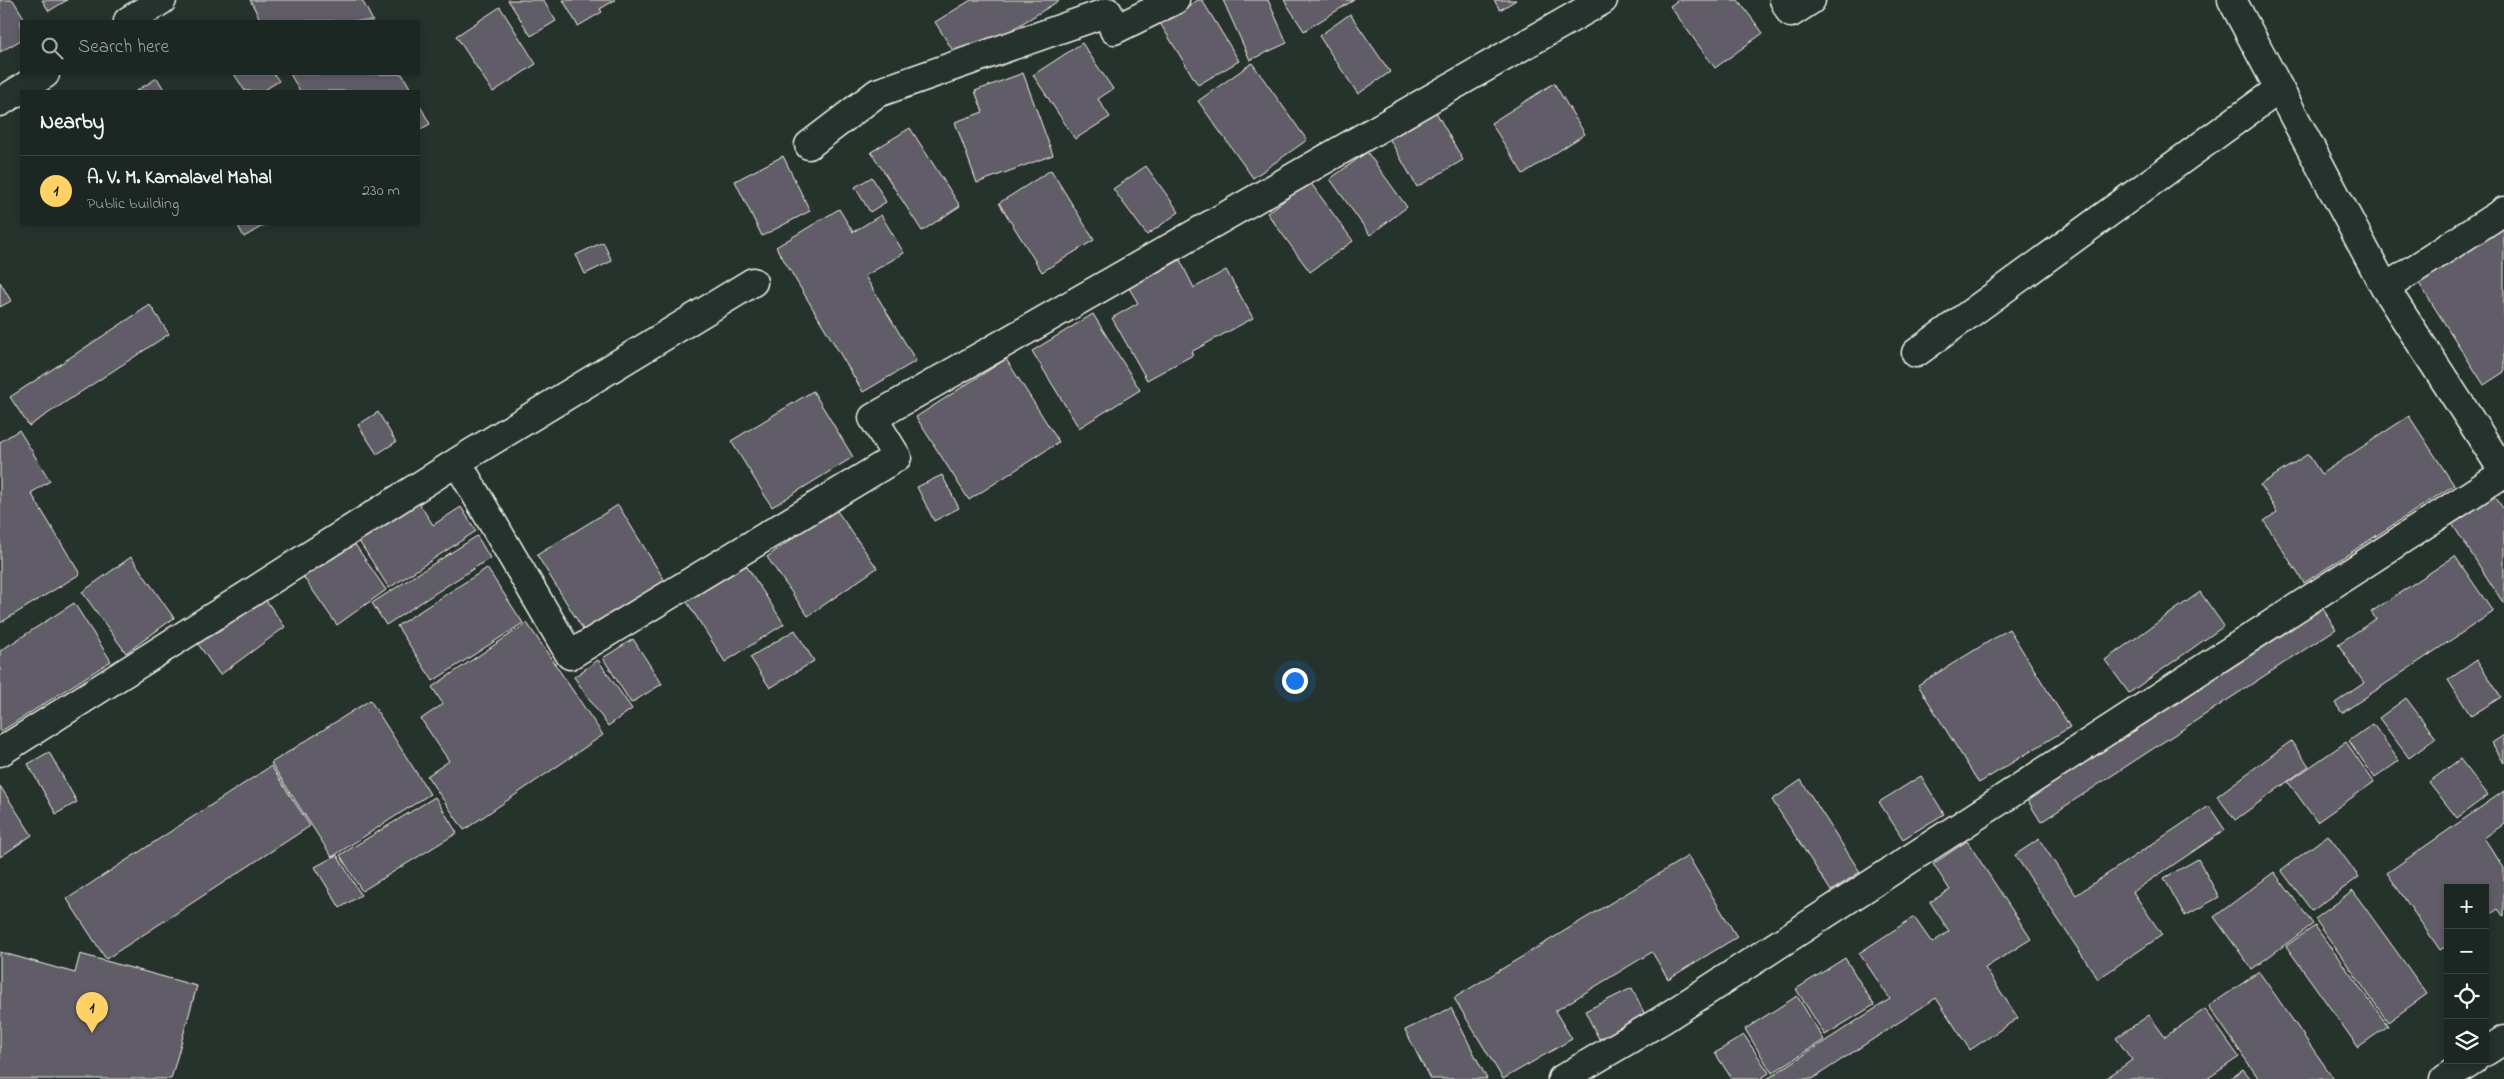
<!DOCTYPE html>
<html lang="en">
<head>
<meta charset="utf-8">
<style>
  body { margin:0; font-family:"Indie Flower",sans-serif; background:#29322f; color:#f1f3f6 }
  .controls { position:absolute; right:15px; bottom:15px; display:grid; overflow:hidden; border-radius:0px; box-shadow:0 2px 8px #0003 }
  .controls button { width:45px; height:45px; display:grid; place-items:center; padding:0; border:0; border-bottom:1px solid #3a4340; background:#1c2622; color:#f1f3f6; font:25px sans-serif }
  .you { position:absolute; left:1294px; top:680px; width:18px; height:18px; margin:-12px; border:4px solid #fff; border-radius:50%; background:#1a73e8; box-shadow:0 0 0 8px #1a73e833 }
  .badge { display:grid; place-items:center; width:32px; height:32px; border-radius:50%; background:#ffd166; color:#111; font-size:16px; font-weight:700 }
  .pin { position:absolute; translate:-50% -41px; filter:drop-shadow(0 1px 2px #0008) }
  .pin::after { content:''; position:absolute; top:26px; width:18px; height:15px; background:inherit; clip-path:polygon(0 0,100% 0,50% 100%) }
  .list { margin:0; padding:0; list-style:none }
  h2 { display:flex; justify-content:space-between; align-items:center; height:65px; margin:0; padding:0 20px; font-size:21px }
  h2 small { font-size:16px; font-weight:400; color:#a0a5a5 }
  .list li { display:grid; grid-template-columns:32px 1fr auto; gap:15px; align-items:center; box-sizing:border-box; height:70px; padding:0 20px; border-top:1px solid #3a4340 }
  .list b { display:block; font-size:19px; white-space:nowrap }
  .list p { margin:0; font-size:16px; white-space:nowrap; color:#a0a5a5 }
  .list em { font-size:16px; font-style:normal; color:#a0a5a5 }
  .icon { flex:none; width:28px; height:28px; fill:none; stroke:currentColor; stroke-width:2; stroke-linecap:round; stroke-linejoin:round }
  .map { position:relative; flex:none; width:2504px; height:1079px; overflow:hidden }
  .search { position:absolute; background:#1c2622; box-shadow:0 2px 8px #0003; left:20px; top:20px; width:400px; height:55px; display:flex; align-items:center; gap:12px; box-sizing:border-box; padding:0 18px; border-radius:0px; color:#a0a5a5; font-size:19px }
  .panel { position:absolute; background:#1c2622; box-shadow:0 2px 8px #0003; left:20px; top:90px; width:400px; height:135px; border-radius:0px }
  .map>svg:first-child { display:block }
  .building { fill:#615d68; stroke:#f4f1e8 }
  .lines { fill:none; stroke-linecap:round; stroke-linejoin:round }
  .street-casing { stroke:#f4f1e8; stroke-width:31 }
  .secondary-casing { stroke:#f4f1e8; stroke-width:31 }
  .street { stroke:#26332d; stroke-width:28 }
  .secondary { stroke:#26332d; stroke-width:28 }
</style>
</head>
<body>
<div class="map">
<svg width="2504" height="1079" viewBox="0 0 2504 1079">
  <rect width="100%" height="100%" fill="#26332d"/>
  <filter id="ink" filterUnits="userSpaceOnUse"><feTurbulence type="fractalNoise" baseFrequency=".02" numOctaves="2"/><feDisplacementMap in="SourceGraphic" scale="10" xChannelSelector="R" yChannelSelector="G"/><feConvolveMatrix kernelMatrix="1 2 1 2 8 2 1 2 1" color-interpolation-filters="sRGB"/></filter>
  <g filter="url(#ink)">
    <path class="building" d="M0,0h13l13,21h-5v19l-21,12z
      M42,0h25l-18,11z
      M250,0h112l11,21h-112z
      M508,0h35l13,21 -25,15z
      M563,0h52l-15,9 2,3 -24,14z
      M971,0h89l-100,62 -25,-40z
      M1198,0h4l37,61 -41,24 -38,-62z
      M1223,0h45l19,43 -37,17z
      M1284,0h70l-50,31z
      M1494,0h22l-16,10z
      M1678,0h60l25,33 -48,35 -45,-62z
      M500,7l36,57 -43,28 -37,-56z
      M1350,14l40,58 -32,22 -39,-58z
      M1082,43l31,46 -15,10 12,18 -35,22 -42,-64z
      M1252,63l55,77 -54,38 -55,-77z
      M1023,73l30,82 -76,28 -22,-61 28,-10 -8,-21z
      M234,74h40l5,7 -16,10h-18z
      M290,74h112l10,17h-112z
      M157,78l8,13h-29z
      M1554,83l31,51 -62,40 -32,-51z
      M419,104l11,20 -11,6z
      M1432,105l31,55 -46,27 -32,-56z
      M910,128l50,78 -38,25 -51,-79z
      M1367,152l40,55 -37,28 -40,-56z
      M783,156l27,55 -48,25 -27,-55z
      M1146,166l33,46 -32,23 -34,-46z
      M1051,170l43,70 -52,32 -43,-69z
      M872,177l14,25 -16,10 -15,-25z
      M1310,182l43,59 -43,31 -43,-59z
      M839,209l14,23 28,-17 23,38 -39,23 51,85 -53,31 -87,-145z
      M2504,220v152l-20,13 -69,-108z
      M237,224h29l-22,13z
      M603,242l9,19 -27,13 -9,-19z
      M1180,260l14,28 32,-18 27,48 -62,34 2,3 -46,25 -35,-62 26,-15 -9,-15z
      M0,282l11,19 -11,6z
      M150,305l19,29 -140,92 -19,-29z
      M1093,314l47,76 -61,38 -47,-77z
      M1006,359l53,83 -90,58 -53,-83z
      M813,391l40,66 -81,50 -41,-66z
      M378,412l18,30 -19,12 -19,-29z
      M2409,416l45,69 -150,98 -40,-62 13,-9 -17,-27 48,-31 13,20z
      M19,430l31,51 -19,12 49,81 -80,49v-181z
      M942,475l17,33 -25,13 -17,-34z
      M2490,489l14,21v94l-57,-88z
      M417,500l16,25 28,-18 15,24 -87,57 -32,-50z
      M618,505l47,76 -81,50 -47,-76z
      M835,508l42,60 -69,48 -41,-59z
      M477,536l13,22 -104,67 -14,-22z
      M352,540l34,50 -49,35 -35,-50z
      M740,556l44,68 -59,38 -43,-68z
      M2455,556l38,56 -151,101 -7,-10 29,-20 -26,-39 38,-25 -5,-7z
      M131,557l43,61 -48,35 -44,-61z
      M487,568l36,55 -90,58 -36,-55z
      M2200,592l24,34 -95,67 -24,-33z
      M263,596l22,31 -65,48 -22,-31z
      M2318,601l18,28 -295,193 -18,-29z
      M74,603l37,58 -111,71v-81z
      M527,623l76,112 -139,95 -37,-54 22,-15 -28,-42 22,-15 -11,-17z
      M2009,629l61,98 -91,56 -61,-98z
      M795,630l19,31 -44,27 -20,-31z
      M633,639l29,45 -31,19 -28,-45z
      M598,660l34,49 -24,17 -34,-49z
      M2477,660l24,37 -30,19 -23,-36z
      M2406,698l30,40 -27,20 -30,-40z
      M370,700l60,94 -98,63 -61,-94z
      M2373,724l26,37 -24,17 -26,-37z
      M2504,735v28l-12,-20z
      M2291,741l18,25 -74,54 -18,-24z
      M2346,742l28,40 -57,40 -29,-40z
      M49,752l28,50 -21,12 -28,-50z
      M2460,759l28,36 -31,23 -28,-36z
      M271,766l39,60 -204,133 -39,-60z
      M1921,776l23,38 -41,25 -24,-37z
      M1801,780l59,92 -29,19 -59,-91z
      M0,786l32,49 -32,22z
      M2504,791v33l-20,14 20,30v49l-6,-8 -13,9v-30h-37v57l-8,5 -53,-77z
      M435,797l22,36 -95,58 -22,-36z
      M2209,806l16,24 -92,62 29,43 -64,44 -83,-124 24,-16 37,56z
      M2328,835l31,42 -47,34 -31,-41z
      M1967,841l64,98 -46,29 33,50 -48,32 -34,-52 -124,81h-45l123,-80 -31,-46 55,-36 18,26 17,-12 -19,-29 20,-12 -17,-26z
      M337,855l24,40 -21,13 -25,-41z
      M1688,856l49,81 -69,42 -16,-27 -97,59 17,28 -69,40 -49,-81z
      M2198,859l21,38 -34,19 -21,-38z
      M2274,872l39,52 -61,45 -38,-52z
      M2353,891l74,103 -39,28 -73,-103z
      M2315,926l73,100 -30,21 -72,-101z
      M0,952l75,21 5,-19 117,32 -26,93h-171z
      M1845,958l29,47 -49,30 -29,-46z
      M2259,972l75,107h-75l-50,-73z
      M1632,988l14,29 -47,22 -14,-28z
      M1797,996l27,44 -52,33 -27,-44z
      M1451,1008l36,71h-57l-25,-49z
      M2205,1009l34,48 -32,22h-102l27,-19 -16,-22 33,-23 16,22z
      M1744,1035l25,38 -9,6h-28l-17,-26z
      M2243,1069l8,10h-22z"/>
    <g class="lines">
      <defs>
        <path id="street" d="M1784,0l7,13 20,-13
          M2232,0l153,288
          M128,21l34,-21
          M0,102l45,-28
          M809,145l68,-52 231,-81 6,18 61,-30
          M2504,211l-119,77 119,184
          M753,282l-296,180 113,193 327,-198 -24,-39 730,-418
          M1916,353l363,-264
          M0,752l457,-290
          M1562,1079l100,-59 842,-547"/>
        <path id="secondary" d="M2485,1052l19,-12
          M2444,1079l29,-19"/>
      </defs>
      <use href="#street" class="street-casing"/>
      <use href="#secondary" class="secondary-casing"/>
      <use href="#street" class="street"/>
      <use href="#secondary" class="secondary"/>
    </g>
  </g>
</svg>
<div class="controls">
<button>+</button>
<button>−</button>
<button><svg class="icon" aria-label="locate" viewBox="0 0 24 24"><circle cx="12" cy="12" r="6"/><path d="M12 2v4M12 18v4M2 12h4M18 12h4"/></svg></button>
<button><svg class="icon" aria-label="layers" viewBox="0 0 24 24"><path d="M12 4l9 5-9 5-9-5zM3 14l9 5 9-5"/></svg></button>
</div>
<div class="you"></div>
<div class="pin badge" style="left:92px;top:1033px">1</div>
<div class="search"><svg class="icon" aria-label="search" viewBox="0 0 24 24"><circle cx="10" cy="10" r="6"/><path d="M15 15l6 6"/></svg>Search here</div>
<section class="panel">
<h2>Nearby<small></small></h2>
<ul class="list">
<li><span class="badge">1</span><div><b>A. V. M. Kamalavel Mahal</b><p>Public building</p></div><em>230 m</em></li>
</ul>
</section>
</div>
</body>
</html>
